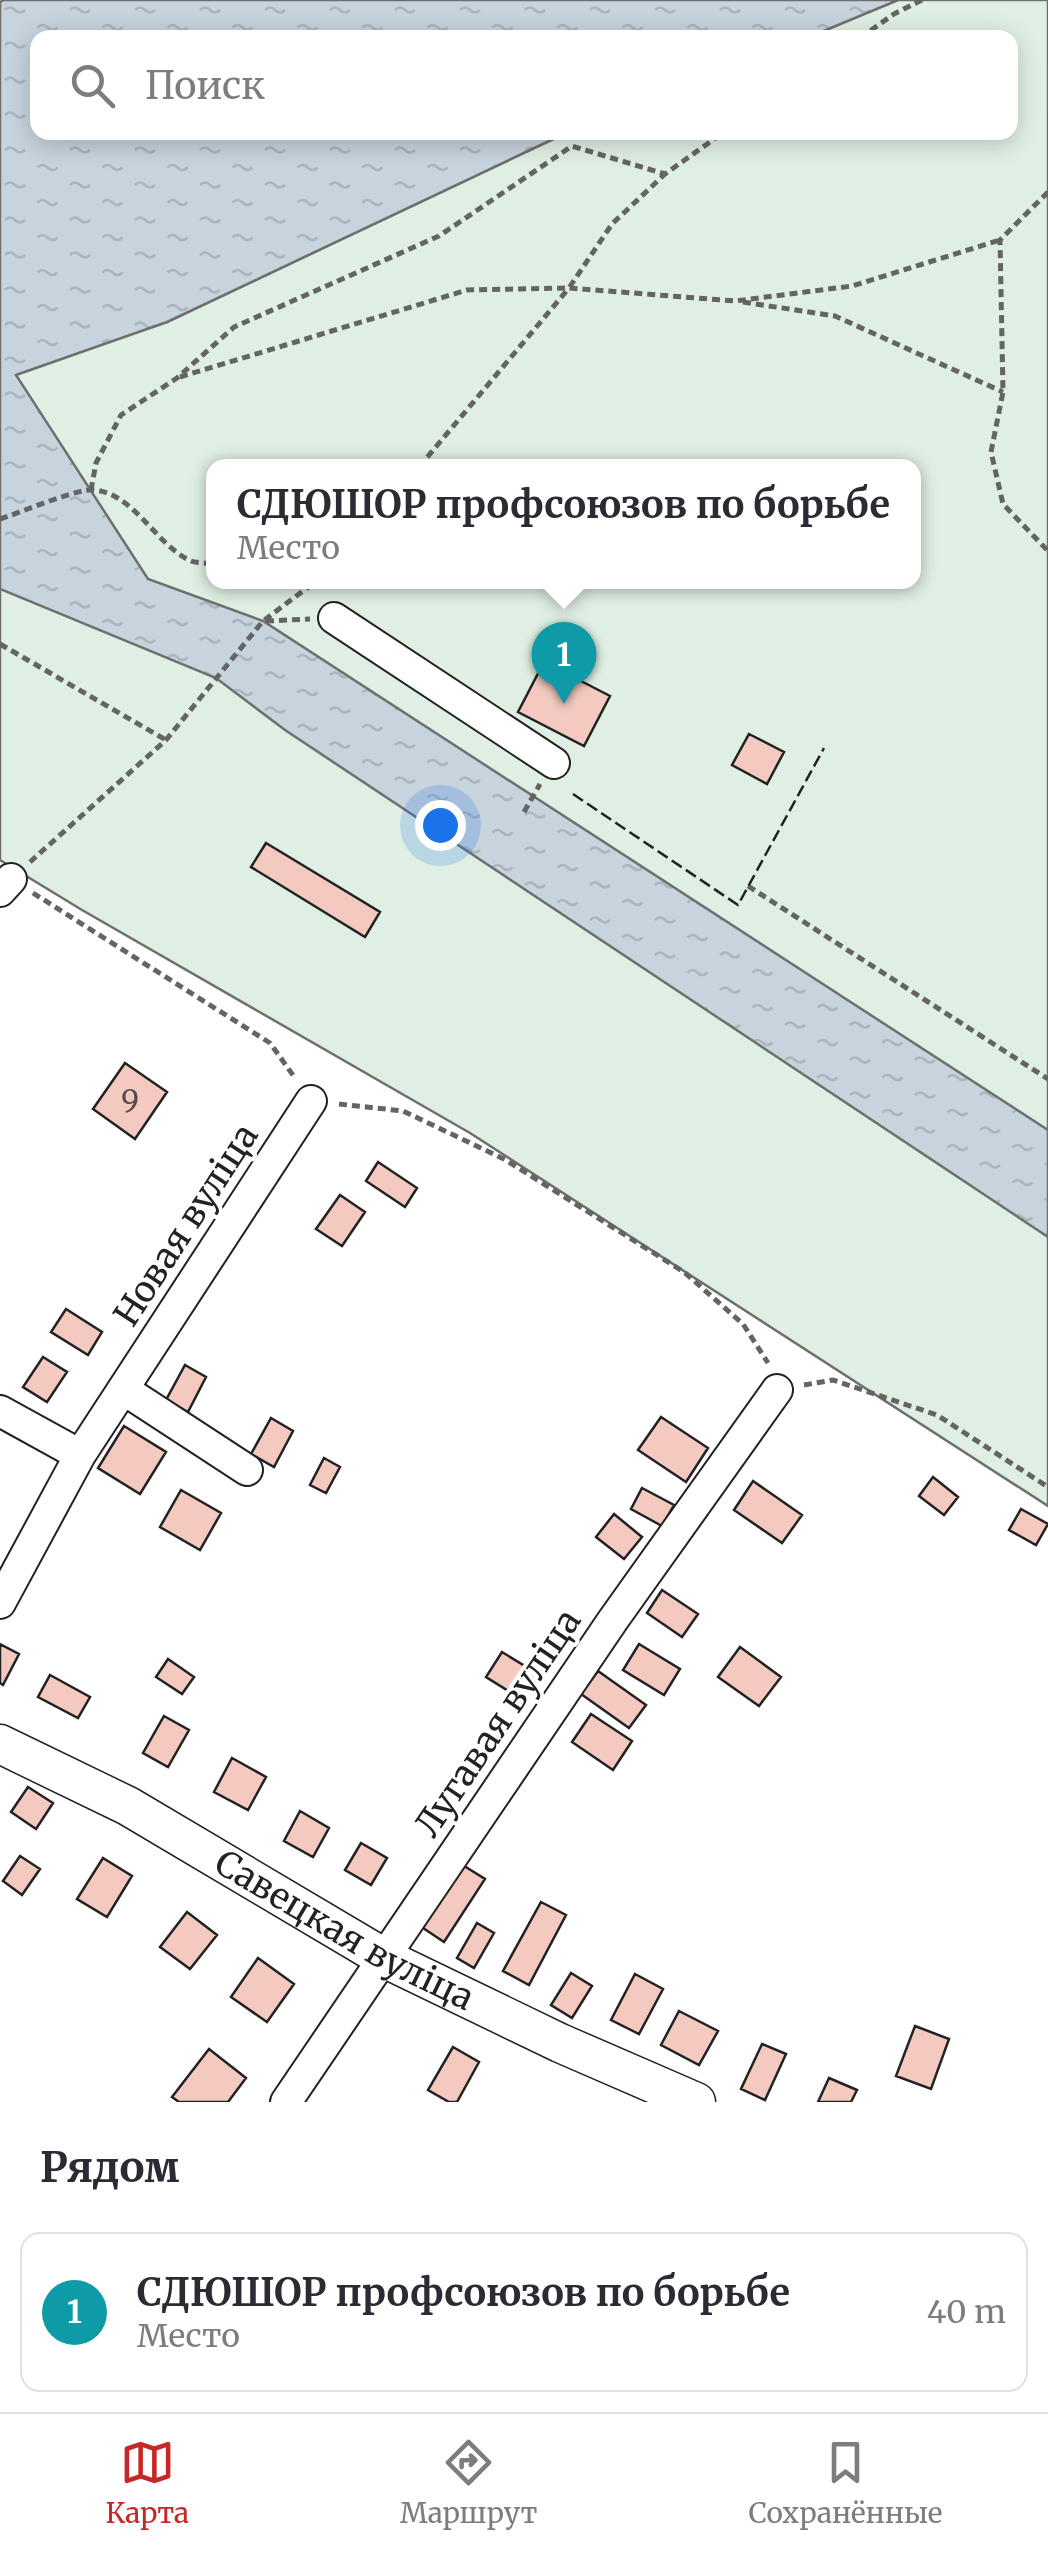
<!DOCTYPE html>
<html lang="ru">
<head>
<meta charset="utf-8">
<style>
  body { margin:0; font-family:Merriweather,serif; background:#f2f2f3; color:#2b2b33 }
  .you { position:absolute; left:440px; top:825px; width:35px; height:35px; margin:-25px; border:8px solid #fff; border-radius:50%; background:#1a73e8; box-shadow:0 0 0 15px #1a73e833 }
  .badge { display:grid; place-items:center; width:65px; height:65px; border-radius:50%; background:#c62828; color:#fff; font-size:32px; font-weight:700 }
  .pin { position:absolute; translate:-50% -82px; filter:drop-shadow(0 2px 5px #0008) }
  .pin::after { content:''; position:absolute; top:52px; width:35px; height:30px; background:inherit; clip-path:polygon(0 0,100% 0,50% 100%) }
  .popup { position:absolute; left:206px; top:459px; width:715px; height:130px; box-sizing:border-box; display:grid; place-content:center; border-radius:20px; background:#fff; filter:drop-shadow(0 2px 8px #0005); font-size:32px; white-space:nowrap; color:#7c7c81 }
  .popup b { font-size:38px; color:#2b2b33 }
  .popup::after { content:''; position:absolute; left:50%; top:100%; margin-left:-20px; border:20px solid transparent; border-top-color:#fff }
  .list { margin:0; padding:0; list-style:none }
  h2 { display:flex; justify-content:space-between; align-items:center; height:130px; margin:0; padding:0 40px; font-size:42px }
  h2 small { font-size:32px; font-weight:400; color:#7c7c81 }
  .list li { display:grid; grid-template-columns:65px 1fr auto; gap:30px; align-items:center; box-sizing:border-box; height:160px; margin:0 20px 20px; padding:0 20px; border:2px solid #e1e1e2; border-radius:20px }
  .list b { display:block; font-size:38px; white-space:nowrap }
  .list p { margin:0; font-size:32px; white-space:nowrap; color:#7c7c81 }
  .list em { font-size:32px; font-style:normal; color:#7c7c81 }
  .icon { flex:none; width:55px; height:55px; fill:none; stroke:currentColor; stroke-width:2; stroke-linecap:round; stroke-linejoin:round }
  .map { position:relative; flex:none; width:1048px; height:2102px; overflow:hidden }
  .search { position:absolute; background:#fff; box-shadow:0 5px 25px #0003; left:30px; right:30px; top:30px; height:110px; display:flex; align-items:center; gap:25px; box-sizing:border-box; padding:0 35px; border-radius:20px; color:#7c7c81; font-size:38px }
  .sheet { height:310px; background:#fff }
  nav { display:flex; justify-content:space-around; align-items:center; box-sizing:border-box; height:140px; border-top:2px solid #e1e1e2; background:#fff; font-size:28px; color:#7c7c81 }
  nav a { display:grid; justify-items:center; gap:5px }
  nav .on { color:#c62828 }
  .map>svg:first-child { display:block }
  .green { fill:#e0efe3; stroke:#6f6f6f; stroke-width:2.5; fill-rule:evenodd }
  .water { fill:url(#water-ripples); stroke:#6f6f6f; stroke-width:2.5 }
  .building { fill:#f3c9c0; stroke:#222; stroke-width:2.5 }
  .lines { fill:none; stroke-linecap:round; stroke-linejoin:round }
  .minor-casing { stroke:#222; stroke-width:34 }
  .major-casing { stroke:#222; stroke-width:41 }
  .path { stroke:#646464; stroke-width:5; stroke-dasharray:8 5; stroke-linecap:butt }
  .minor { stroke:#fff; stroke-width:30 }
  .major { stroke:#fff; stroke-width:38 }
  .fence { stroke:#222; stroke-width:2.5; stroke-dasharray:12 5; stroke-linecap:butt }
  .labels { text-anchor:middle; stroke-width:8; stroke-linejoin:round; paint-order:stroke }
  .number-label { font-size:30px; fill:#564c4a }
  .street-label { font-size:35px; fill:#222; stroke:#fff }
</style>
</head>
<body>
<div class="map">
<svg width="1048" height="2102" viewBox="0 0 1048 2102">
  <defs>
    <pattern id="water-ripples" width="26" height="14" patternUnits="userSpaceOnUse" patternTransform="scale(2.5)"><rect width="26" height="14" fill="#c7d3dd"/><path d="M2 4q2-2 4 0t4 0M15 11q2-2 4 0t4 0" fill="none" stroke="#abb5bd"/></pattern>
  </defs>
  <rect width="100%" height="100%" fill="#fff"/>
  <path class="green" d="M898,0h150v1506l-578,-373 -388,-223 -82,-50v-483l167,-55 399,-189 444,-1v-94l-203,-1zM214,467h700v115h-700z"/>
  <path class="water" d="M4,0h894l-91,38h-769v94l528,1 -399,189 -151,53 132,204 115,42 785,509v107l-763,-507 -69,-52 -216,-89v-587z"/>
  <path class="building" d="M544,662l66,34 -26,50 -66,-34z
    M749,734l35,18 -17,32 -35,-19z
    M266,843l114,69 -15,25 -114,-70z
    M125,1063l42,29 -32,47 -42,-30z
    M378,1162l39,26 -12,19 -39,-26z
    M340,1195l25,17 -23,34 -26,-17z
    M66,1309l36,23 -14,23 -37,-23z
    M43,1357l24,15 -20,30 -24,-15z
    M185,1365l21,12 -18,35 -22,-12z
    M661,1417l47,31 -22,34 -48,-32z
    M271,1418l22,13 -19,36 -23,-13z
    M124,1426l42,26 -26,42 -42,-26z
    M324,1458l16,9 -14,26 -16,-8z
    M933,1477l25,20 -14,18 -25,-19z
    M753,1481l49,34 -20,28 -48,-33z
    M642,1488l32,17 -12,21 -31,-17z
    M181,1490l40,23 -21,37 -40,-23z
    M1021,1509l27,15 -12,21 -27,-15z
    M614,1514l28,23 -18,22 -28,-22z
    M662,1590l36,24 -16,23 -35,-24z
    M0,1644l19,10 -16,31 -3,-2z
    M639,1644l41,25 -16,26 -41,-25z
    M740,1647l41,30 -22,29 -41,-29z
    M502,1652l36,22 -15,26 -37,-23z
    M168,1659l26,18 -12,17 -26,-17z
    M598,1671l48,34 -17,23 -48,-34z
    M50,1675l40,22 -12,21 -40,-21z
    M591,1714l41,27 -19,29 -41,-28z
    M164,1716l25,14 -21,37 -25,-14z
    M232,1758l34,19 -18,33 -34,-18z
    M28,1787l25,16 -17,26 -25,-17z
    M300,1811l29,17 -16,29 -29,-16z
    M361,1843l26,15 -16,27 -26,-15z
    M20,1856l20,13 -18,26 -19,-14z
    M103,1858l29,18 -25,41 -30,-18z
    M461,1864l24,15 -41,63 -24,-16z
    M541,1902l25,13 -37,70 -26,-14z
    M187,1912l30,23 -27,34 -30,-22z
    M477,1923l17,10 -20,35 -17,-10z
    M258,1958l36,26 -27,38 -36,-25z
    M571,1973l21,13 -20,32 -21,-13z
    M635,1974l28,15 -24,45 -28,-14z
    M679,2011l39,20 -19,34 -38,-20z
    M915,2026l34,13 -18,50 -35,-13z
    M762,2044l24,10 -21,46 -24,-11z
    M453,2047l26,15 -22,40h-8l-21,-12z
    M209,2049l37,29 -18,24h-49l-7,-5z
    M829,2078l28,12 -6,12h-33z"/>
  <g class="lines">
    <defs>
      <path id="minor" d="M334,618l220,145
        M0,891l11,-12
        M123,1389l124,81
        M0,1411l80,44
        M0,1603l80,-148 231,-354
        M286,2102l327,-482 164,-230"/>
      <g id="major">
        <path id="s1" d="M0,1744l128,62 258,153 174,84 136,59"/>
      </g>
    </defs>
    <use href="#minor" class="minor-casing"/>
    <use href="#major" class="major-casing"/>
    <path class="path" d="M860,38l34,-24 28,-14
      M1048,192l-48,48 3,152 -12,60 12,52 45,47
      M743,302l92,14 168,76
      M180,377l287,-87 102,-2 43,-64 53,-50
      M419,467l150,-179 166,13 117,-15 148,-46
      M91,490l5,-27 25,-48 56,-37 57,-51 205,-91 133,-90 93,28 59,-42
      M0,519c19,-6 74,-29 90,-29 42,-1 65,55 101,71 6,2 16,2 23,3
      M266,621l44,-2
      M0,644l166,96
      M524,812l16,-28
      M30,862l136,-122 97,-119 52,-39
      M748,886l300,193
      M33,893l237,150 25,35
      M339,1104l64,7 101,48 180,113 59,52 25,39
      M804,1385l29,-5 104,35 111,72"/>
    <use href="#minor" class="minor"/>
    <use href="#major" class="major"/>
    <path class="fence" d="M573,794l165,111 86,-157"/>
  </g>
  <g class="labels">
    <g class="number-label">
      <text x="130" y="1111">9</text>
    </g>
    <g class="street-label">
      <text transform="translate(186 1225) rotate(-57)" y="12">Новая вуліца</text>
      <text transform="translate(498 1723) rotate(-56)" y="12">Лугавая вуліца</text>
      <text dy="12" stroke="none"><textPath href="#s1" startOffset="392">Савецкая вуліца</textPath></text>
    </g>
  </g>
</svg>
<div class="you"></div>
<div class="pin badge" style="left:564px;top:704px;background:#0f9aa8">1</div>
<div class="popup"><b>СДЮШОР профсоюзов по борьбе</b>Место</div>
<div class="search"><svg class="icon" aria-label="search" viewBox="0 0 24 24"><circle cx="10" cy="10" r="6"/><path d="M15 15l6 6"/></svg>Поиск</div>
</div>
<section class="sheet">
<h2>Рядом<small></small></h2>
<ul class="list">
<li><span class="badge" style="background:#0f9aa8">1</span><div><b>СДЮШОР профсоюзов по борьбе</b><p>Место</p></div><em>40 m</em></li>
</ul>
</section>
<nav>
<a class="on"><svg class="icon" aria-label="map" viewBox="0 0 24 24"><path d="M3 6l6-2 6 2 6-2v14l-6 2-6-2-6 2zM9 4v14M15 6v14"/></svg>Карта</a>
<a><svg class="icon" aria-label="directions" viewBox="0 0 24 24"><path d="M12 3l9 9-9 9-9-9zM9 14v-3h6M13 9l2 2-2 2"/></svg>Маршрут</a>
<a><svg class="icon" aria-label="saved" viewBox="0 0 24 24"><path d="M7 4h10v16l-5-4-5 4z"/></svg>Сохранённые</a>
</nav>
</body>
</html>
